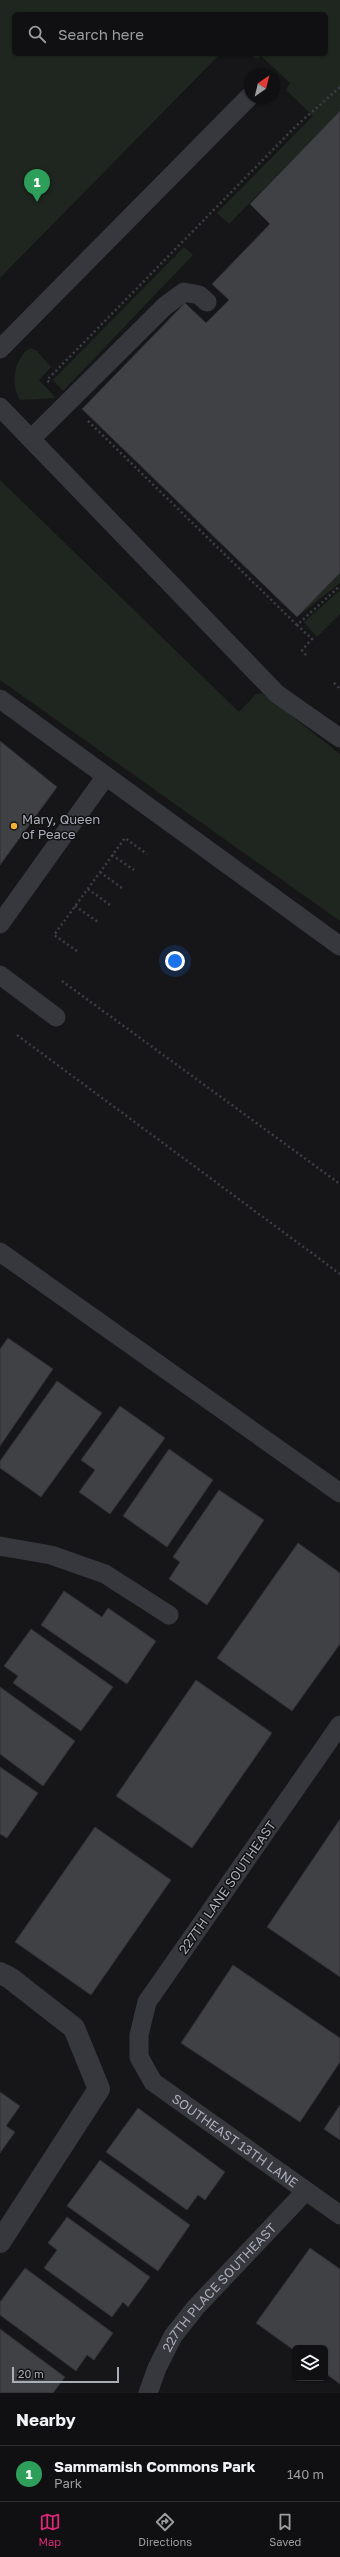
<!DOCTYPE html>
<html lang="en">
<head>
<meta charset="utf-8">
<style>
  body { margin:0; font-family:"Golos Text",sans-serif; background:#1e1e20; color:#f1f3f6 }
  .controls { position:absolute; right:12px; bottom:12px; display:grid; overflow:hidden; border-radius:6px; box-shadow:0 1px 3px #0004 }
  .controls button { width:36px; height:36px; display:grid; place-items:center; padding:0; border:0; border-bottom:1px solid #303032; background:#101012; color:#f1f3f6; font:20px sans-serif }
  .compass { position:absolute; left:244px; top:68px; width:36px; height:36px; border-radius:50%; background:#101012; box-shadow:0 1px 3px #0004; rotate:35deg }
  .scale { position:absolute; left:12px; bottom:10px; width:107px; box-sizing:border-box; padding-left:4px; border:2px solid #a8adb8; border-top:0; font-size:11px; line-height:14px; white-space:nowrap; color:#a8adb8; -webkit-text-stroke:3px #111113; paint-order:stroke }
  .you { position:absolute; left:175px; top:961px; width:14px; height:14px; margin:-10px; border:3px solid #fff; border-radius:50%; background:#1a73e8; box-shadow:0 0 0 6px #1a73e833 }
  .badge { display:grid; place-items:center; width:26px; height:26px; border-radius:50%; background:#db2777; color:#fff; font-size:13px; font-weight:700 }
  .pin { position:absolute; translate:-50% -33px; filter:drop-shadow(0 1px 2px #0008) }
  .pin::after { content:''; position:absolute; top:21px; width:14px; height:12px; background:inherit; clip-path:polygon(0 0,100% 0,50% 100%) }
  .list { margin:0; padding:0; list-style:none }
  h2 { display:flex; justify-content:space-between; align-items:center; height:52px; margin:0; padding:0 16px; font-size:17px }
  h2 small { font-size:13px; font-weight:400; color:#9c9d9f }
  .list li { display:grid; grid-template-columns:26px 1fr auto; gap:12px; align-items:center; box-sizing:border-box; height:56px; padding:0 16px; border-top:1px solid #303032 }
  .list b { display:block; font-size:15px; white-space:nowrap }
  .list p { margin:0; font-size:13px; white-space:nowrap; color:#9c9d9f }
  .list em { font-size:13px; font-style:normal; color:#9c9d9f }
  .icon { flex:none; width:22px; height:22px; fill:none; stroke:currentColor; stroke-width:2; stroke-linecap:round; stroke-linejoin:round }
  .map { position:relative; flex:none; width:340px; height:2393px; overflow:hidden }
  .search { position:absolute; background:#101012; box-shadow:0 1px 3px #0004; left:12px; right:12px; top:12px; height:44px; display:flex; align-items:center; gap:10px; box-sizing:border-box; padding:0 14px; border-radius:6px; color:#9c9d9f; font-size:15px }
  .sheet { height:108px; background:#101012 }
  nav { display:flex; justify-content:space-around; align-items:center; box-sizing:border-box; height:56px; border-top:1px solid #303032; background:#101012; font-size:11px; color:#9c9d9f }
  nav a { display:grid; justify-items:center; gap:2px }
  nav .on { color:#db2777 }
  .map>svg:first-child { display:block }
  .green { fill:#1e261f }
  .building { fill:#404145; stroke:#303034 }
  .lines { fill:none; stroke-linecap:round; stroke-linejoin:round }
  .path { stroke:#3d3f44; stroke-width:2.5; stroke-dasharray:2 3; stroke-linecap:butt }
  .service { stroke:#37383d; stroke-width:19 }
  .minor { stroke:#37383d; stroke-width:22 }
  .poi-dot { fill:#f2b134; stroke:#111113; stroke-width:1.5 }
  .labels { text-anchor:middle; stroke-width:3; stroke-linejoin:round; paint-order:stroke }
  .poi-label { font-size:13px; fill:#a8adb8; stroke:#111113; text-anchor:start }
  .street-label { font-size:13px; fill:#a8adb8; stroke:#111113 }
</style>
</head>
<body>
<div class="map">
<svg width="340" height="2393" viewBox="0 0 340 2393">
  <rect width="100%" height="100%" fill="#161618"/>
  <path class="green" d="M0,0h340v111l-111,113 -12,-11 96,-97 -27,-26 4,-7 -29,-27 -4,3 -9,-5h78v-40h-312v40h206l-220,224z
    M184,247l9,8 -130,136 -10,-11z
    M30,348l6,2 15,17 -12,13 17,18 -36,2c-10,-16 -6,-42 10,-52z
    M0,480l239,232 17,-18 6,-1 78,61v167l-340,-241z
    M340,573v10l-43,34z
    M340,590v24l-23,23 -13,-15z"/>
  <path class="building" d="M340,111v462l-43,44 -215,-208 103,-106 21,20 23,-23 -17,-16 58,-60 -20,-20z
    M0,741l57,46 -57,78z
    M8,1338l45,31 -53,77v-97z
    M57,1381l45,32 -61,84 -41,-29v-7z
    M120,1406l45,32 -55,76 -31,-22 16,-22 -14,-10z
    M169,1449l44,31 -46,67 -44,-31z
    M219,1490l45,30 -57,85 -38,-26 11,-17 -7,-5z
    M298,1543l42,30v71l-48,67 -75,-53z
    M64,1591l38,26 6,-9 48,33 -29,43 -86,-59z
    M31,1629l82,58 -32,44 -68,-48 5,-7 -14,-10z
    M196,1680l76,53 -80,115 -76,-52z
    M0,1687l75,54 -32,45 -43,-32z
    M0,1767l38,26 -31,45 -7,-4z
    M340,1819v158l-73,-50z
    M95,1827l76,53 -80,115 -76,-53z
    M233,1965l107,73v24l-40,60 -119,-79z
    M0,2092l20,14 -14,20 9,6 -15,21z
    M340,2105v35l-16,-11z
    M138,2108l87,64 -20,28 -7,-5 -11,15 -81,-58z
    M100,2160l90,65 -32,46 -91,-65z
    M67,2217l83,60 -22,30 -5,-5 -11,15 -68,-49 13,-18 -9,-7z
    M310,2248l30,21v115l-15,-11v-25h-30v3l-39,-28z
    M25,2268l88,65 -19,27 -7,-5 -11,16 -76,-56v-13z
    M0,2329l65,48 -12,16h-53z"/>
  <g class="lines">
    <path class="path" d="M49,382l-2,-2 248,-253 45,-40
      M88,421l209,204
      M306,655l-4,-5 10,-11 -15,-14 43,-39
      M334,683l6,6
      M112,855l22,15
      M100,872l22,16
      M88,889l22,16
      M75,906l23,16
      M77,951l-23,-16 71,-97 22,16
      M62,981l278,203
      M17,1035l323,239"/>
    <g class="service">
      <path d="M0,349l250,-253"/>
      <path d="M0,407l277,287 63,44"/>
      <path d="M31,439l134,-133 19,-14 15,3 8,7"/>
      <path d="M0,699l340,247"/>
      <path d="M0,924l106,-148"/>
      <path d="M0,975l56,42"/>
      <path d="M0,1252l340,241"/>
      <path d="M0,1546l51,9 54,19 64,41"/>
      <path id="s1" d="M340,1725l-193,277 -8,33v22l14,25 187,133"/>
      <path id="s2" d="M148,2393l9,-25 16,-32 23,-29 109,-115"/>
    </g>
    <path class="minor" d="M0,1973l10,5 64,50 25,61 -99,153"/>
  </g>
  <circle class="poi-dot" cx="14" cy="826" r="4"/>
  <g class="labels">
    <g class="poi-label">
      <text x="22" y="824">Mary, Queen<tspan x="22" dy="15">of Peace</tspan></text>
    </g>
    <g class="street-label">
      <text transform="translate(227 1887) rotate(-55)" y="5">227TH LANE SOUTHEAST</text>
      <text dy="5" stroke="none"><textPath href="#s1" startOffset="523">SOUTHEAST 13TH LANE</textPath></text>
      <text dy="5" stroke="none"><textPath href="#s2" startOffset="129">227TH PLACE SOUTHEAST</textPath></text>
    </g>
  </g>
</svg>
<div class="controls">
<button><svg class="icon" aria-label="layers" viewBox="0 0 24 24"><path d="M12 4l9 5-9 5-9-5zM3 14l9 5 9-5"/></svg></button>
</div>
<svg class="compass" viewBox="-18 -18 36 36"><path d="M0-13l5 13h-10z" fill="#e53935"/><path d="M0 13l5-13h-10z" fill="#9c9d9f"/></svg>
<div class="scale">20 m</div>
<div class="you"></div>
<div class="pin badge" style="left:37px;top:202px;background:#2e9e5b">1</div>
<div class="search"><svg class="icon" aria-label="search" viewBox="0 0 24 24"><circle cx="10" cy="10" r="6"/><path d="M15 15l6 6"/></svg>Search here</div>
</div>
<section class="sheet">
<h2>Nearby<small></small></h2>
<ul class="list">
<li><span class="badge" style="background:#2e9e5b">1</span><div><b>Sammamish Commons Park</b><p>Park</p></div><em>140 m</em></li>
</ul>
</section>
<nav>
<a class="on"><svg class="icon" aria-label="map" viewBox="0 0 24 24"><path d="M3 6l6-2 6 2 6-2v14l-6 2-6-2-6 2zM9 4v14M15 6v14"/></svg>Map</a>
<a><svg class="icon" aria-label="directions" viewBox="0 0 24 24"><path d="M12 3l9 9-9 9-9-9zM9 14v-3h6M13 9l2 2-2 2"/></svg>Directions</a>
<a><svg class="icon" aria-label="saved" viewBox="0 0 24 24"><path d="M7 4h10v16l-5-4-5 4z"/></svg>Saved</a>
</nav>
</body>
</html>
